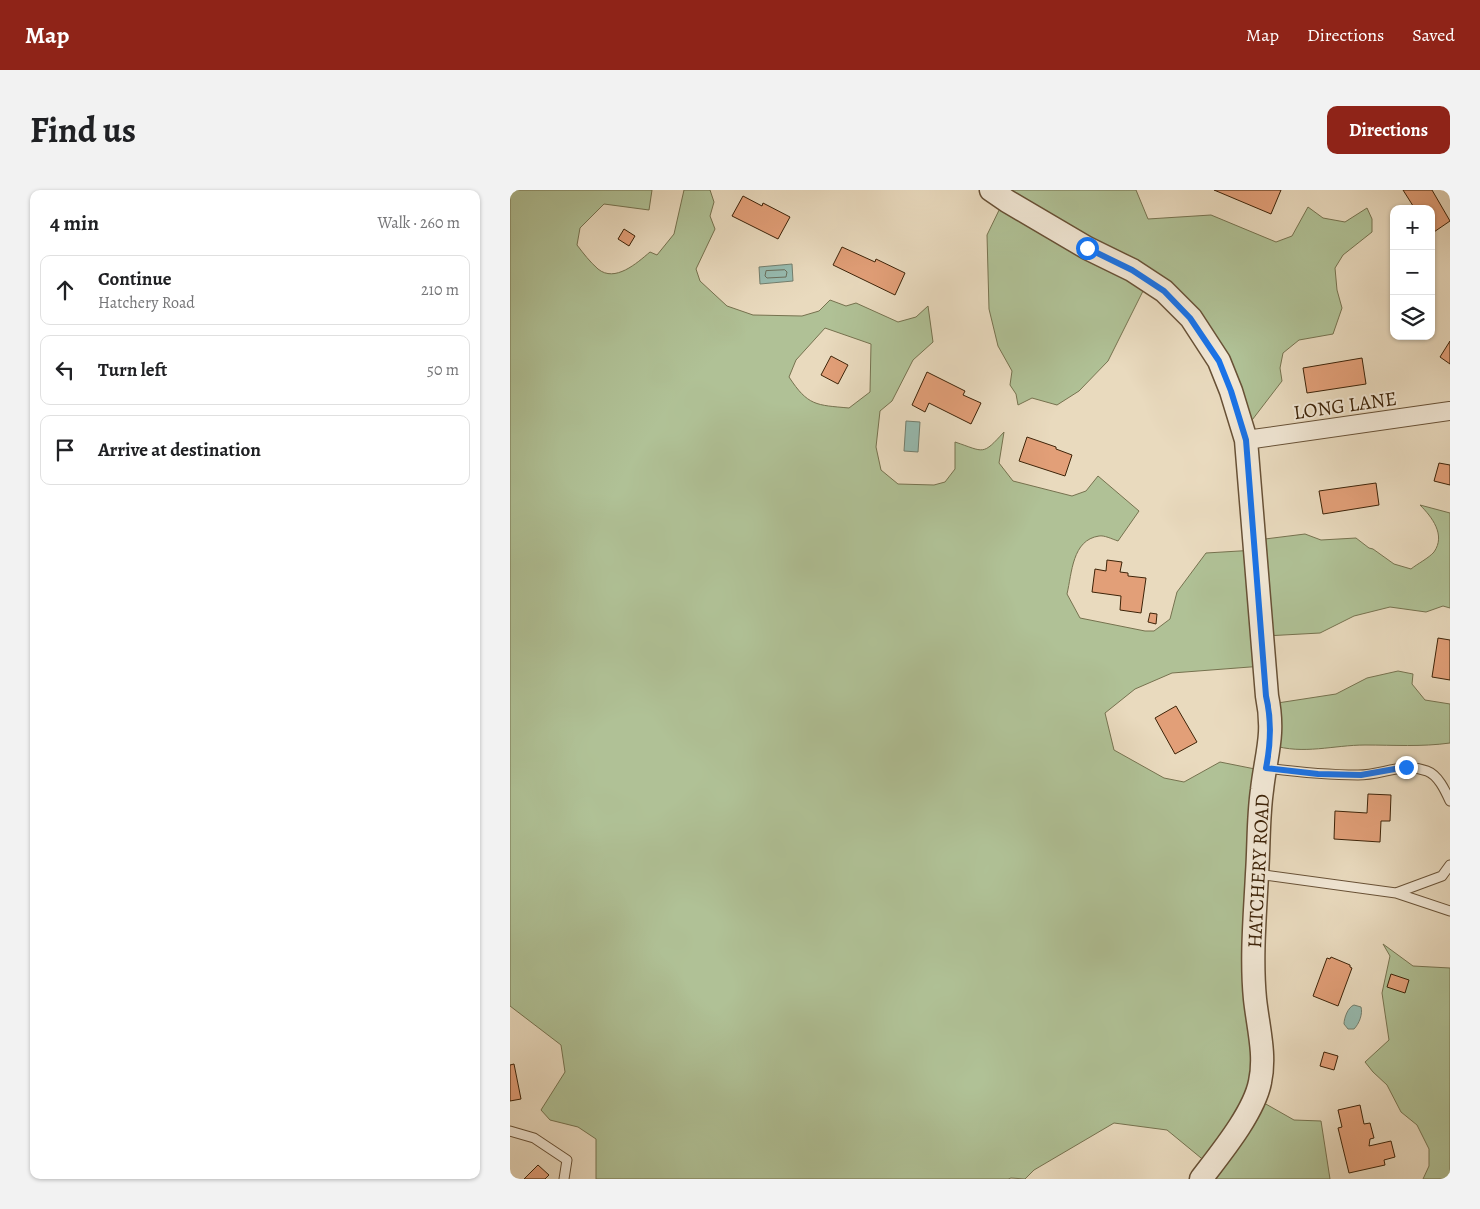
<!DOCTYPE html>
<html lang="en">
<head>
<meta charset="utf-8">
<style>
  body { margin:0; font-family:Alegreya,serif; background:#f2f2f2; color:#202124 }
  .controls { position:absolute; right:15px; top:15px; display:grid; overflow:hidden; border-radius:10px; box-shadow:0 1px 4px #0004 }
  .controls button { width:45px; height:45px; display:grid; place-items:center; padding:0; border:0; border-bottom:1px solid #e0e0e0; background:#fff; color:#202124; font:25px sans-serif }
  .stop { position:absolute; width:15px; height:15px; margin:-11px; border:4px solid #1a73e8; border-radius:50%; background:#fff }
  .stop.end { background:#1a73e8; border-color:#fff; box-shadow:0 1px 5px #0008 }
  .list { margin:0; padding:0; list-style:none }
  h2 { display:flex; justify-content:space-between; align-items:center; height:65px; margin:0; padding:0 20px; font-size:21px }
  h2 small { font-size:16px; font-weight:400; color:#757577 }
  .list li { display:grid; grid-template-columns:32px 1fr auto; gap:15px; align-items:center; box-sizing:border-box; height:70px; margin:0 10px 10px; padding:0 10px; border:1px solid #e0e0e0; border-radius:10px }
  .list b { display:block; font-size:19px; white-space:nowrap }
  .list p { margin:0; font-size:16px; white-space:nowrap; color:#757577 }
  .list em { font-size:16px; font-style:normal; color:#757577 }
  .icon { flex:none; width:28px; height:28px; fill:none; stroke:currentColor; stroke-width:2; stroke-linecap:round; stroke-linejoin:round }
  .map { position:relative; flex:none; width:940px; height:989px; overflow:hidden; border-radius:10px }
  header { display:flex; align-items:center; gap:30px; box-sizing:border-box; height:70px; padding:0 25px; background:#8f2418; color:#fff }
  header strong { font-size:24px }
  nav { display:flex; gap:28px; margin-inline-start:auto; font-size:18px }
  .intro { display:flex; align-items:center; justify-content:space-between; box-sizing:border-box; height:120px; padding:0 30px }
  h1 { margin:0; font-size:35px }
  .button { padding:12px 22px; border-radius:10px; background:#8f2418; color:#fff; font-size:18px; font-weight:700 }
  main { display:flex; gap:30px; padding:0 30px }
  aside { flex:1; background:#fff; border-radius:10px; box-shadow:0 1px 4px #0004 }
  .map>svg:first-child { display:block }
  .green { fill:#b0c196; stroke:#76724f; fill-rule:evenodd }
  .water { fill:#97bbb0; stroke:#737e6d }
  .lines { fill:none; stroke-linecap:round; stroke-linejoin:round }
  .shore { stroke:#6a6f5c; stroke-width:1 }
  .building { fill:#e29f78; stroke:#3d2308 }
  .service-casing { stroke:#685136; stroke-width:11 }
  .minor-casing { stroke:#685136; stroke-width:20 }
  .tertiary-casing { stroke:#685136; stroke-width:25 }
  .service { stroke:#f1e7d5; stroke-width:9 }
  .minor { stroke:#f1e7d5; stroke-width:18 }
  .tertiary { stroke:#f1e7d5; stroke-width:22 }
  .route { stroke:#1a73e8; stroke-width:6 }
  .labels { text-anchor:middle; stroke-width:4; stroke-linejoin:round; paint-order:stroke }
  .street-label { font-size:20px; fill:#3d2308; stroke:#f1e7d5 }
</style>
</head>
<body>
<header>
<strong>Map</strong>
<nav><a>Map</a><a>Directions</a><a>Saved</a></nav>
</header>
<div class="intro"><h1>Find us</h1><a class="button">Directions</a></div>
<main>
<aside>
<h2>4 min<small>Walk · 260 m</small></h2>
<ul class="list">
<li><svg class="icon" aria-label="ahead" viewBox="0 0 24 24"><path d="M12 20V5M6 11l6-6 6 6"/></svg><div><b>Continue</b><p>Hatchery Road</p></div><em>210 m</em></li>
<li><svg class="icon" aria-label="left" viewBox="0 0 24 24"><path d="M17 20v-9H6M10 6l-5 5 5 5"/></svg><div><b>Turn left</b></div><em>50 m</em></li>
<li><svg class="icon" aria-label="arrive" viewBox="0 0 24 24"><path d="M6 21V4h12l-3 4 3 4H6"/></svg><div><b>Arrive at destination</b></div></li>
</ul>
</aside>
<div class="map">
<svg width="940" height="989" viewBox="0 0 940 989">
  <rect width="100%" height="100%" fill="#e9dabe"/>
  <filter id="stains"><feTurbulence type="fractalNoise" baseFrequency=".004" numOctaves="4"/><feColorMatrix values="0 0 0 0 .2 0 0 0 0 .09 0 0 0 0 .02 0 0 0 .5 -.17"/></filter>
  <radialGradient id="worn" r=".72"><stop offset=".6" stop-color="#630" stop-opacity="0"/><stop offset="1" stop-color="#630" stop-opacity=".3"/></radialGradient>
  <path class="green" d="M0,0h142l-3,20 -45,-6 -24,24 -3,17c6,8 13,17 21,24 17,14 39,-6 52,-17l7,3 17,-21 10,-44h26l4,12 -4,14 5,13 -19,40 4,12 27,25 26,9 49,1 17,-5 11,-11 16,6 10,-3 42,19 18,-5 12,-11 5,36 -20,18 -21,41 -12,10 -4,36 5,23 17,14 36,1 11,-3 10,-13v-27c30,10 27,14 49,-10l-5,31 14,18 59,15 14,-5 12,-15 41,35 -21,30c-6,-2 -14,-6 -19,-5 -27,4 -27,37 -32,58l13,24 65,13h9l16,-12 7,-27 29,-39 50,-3 1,-10 48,-6 16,6 35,-2 13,10 4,1 21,15 17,5c6,-5 18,-11 23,-17 12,-17 -2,-35 -14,-47l30,8v95l-7,-2 -17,6 -36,-5 -36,9 -34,17 -55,3 -2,30 -91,7 -37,16 -30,24 9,37 50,28 20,4 36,-20 40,8 -3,329 37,21 27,1 9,58h-125l7,-12 -45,-37 -53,-7 -80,47 -9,9 -14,-1 -3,1h-412v-40l-18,-12 -28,-7 -9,-10 24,-38 -4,-27 -51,-39zM315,138l46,16 -1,48 -21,16c-33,-3 -41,-2 -60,-31l7,-17z
    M493,0h133l12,29 63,-4 65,27 16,-6 16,-29 15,11 22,4 22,-14 5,11v13l-29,23 -8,13 2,22 5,18 -9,26 -34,6 -16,13 -3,15 2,13 -33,43 -16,-35 -85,-108 -40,80 -29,30 -22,14 -25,-7 -14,7 -2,-11 -6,-9 2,-14 -14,-25 -9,-37 -2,-74 15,-31z
    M888,481l15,3 -1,10 13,16 25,4v39c-29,4 -56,2 -85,2 -31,0 -62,10 -93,0l-1,-41 65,-10 31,-16z
    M873,754l30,22 37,2v211h-27l6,-13v-17l-12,-24 -16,-13 -14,-27 -14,-13 -8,-10 24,-22 -7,-47 8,-37z"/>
  <path class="water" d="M282,74l1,17 -33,3 -1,-17z
    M396,231l14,1 -2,30 -14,-1z
    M844,815l7,2c2,7 -2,17 -7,22h-6l-4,-5c0,-6 4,-17 10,-19z"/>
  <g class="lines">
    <path class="shore" d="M275,80l2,2 -1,5 -19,1 -2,-2 1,-5z"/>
  </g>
  <path class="building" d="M704,0h67l-10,24z
    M893,0h29l18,31 -19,13v-25h-16z
    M233,6l19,10 1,-3 27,14 -12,22 -46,-23z
    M114,39l11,7 -6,10 -11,-7z
    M332,57l33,15 1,-3 29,14 -10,22 -62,-30z
    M940,151v23l-10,-7z
    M321,166l17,9 -10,19 -17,-9z
    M852,168l4,26 -59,9 -4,-25z
    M417,182l38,19 -2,4 18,8 -10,21 -42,-21 -4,9 -13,-7z
    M517,247l29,10v2l16,6 -7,21 -46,-15z
    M929,273l11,2v20l-16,-4z
    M866,293l3,22 -56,9 -4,-23z
    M597,370l15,2 -2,10 8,1v3l18,2 -5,35 -21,-3 1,-14 -29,-4 3,-23 11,2z
    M640,423l7,1 -1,10 -8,-2z
    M928,448l12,2v40l-18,-3z
    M666,516l21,36 -22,12 -20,-36z
    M858,604l23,1 -1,26h-9l-1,21 -46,-3 1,-28 32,2z
    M821,767l19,8v2l2,1 -14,38 -25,-10 14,-38 3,1z
    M881,784l18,6 -4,13 -18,-6z
    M814,862l14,4 -4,14 -14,-4z
    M4,874l7,35 -11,2v-36z
    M850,915l4,19 6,-1 4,15 -4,1 -1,7 22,-5 4,16 -11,3 1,5 -36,8 -11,-45 4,-1 -4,-17z
    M28,975l11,10 -4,4h-21z"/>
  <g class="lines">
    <defs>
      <path id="service" d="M756,578c31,4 61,7 92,7 25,0 43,-13 69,-4 11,4 18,19 23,30
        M747,684l139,19 54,18
        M886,703l46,-17 8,-11
        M0,941l24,7 33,22 -3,19"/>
      <path id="minor" d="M736,250l204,-29"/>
      <path id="tertiary" d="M481,0l16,11 80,47 45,22 32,21 27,27 28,43 12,30 15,49 21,256c8,39 -1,58 -5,94 -4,28 -3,56 -5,84 -2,41 -6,84 -2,125 3,28 11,56 5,83 -6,31 -40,72 -59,97"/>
    </defs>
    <use href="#service" class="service-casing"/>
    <use href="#minor" class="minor-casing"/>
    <use href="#tertiary" class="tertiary-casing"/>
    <use href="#service" class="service"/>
    <use href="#minor" class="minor"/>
    <use href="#tertiary" class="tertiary"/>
  </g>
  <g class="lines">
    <path class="route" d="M577,58l45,22 32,21 26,27 29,43 12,30 15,49 20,256c6,25 5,47 0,72l52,6 43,1 45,-8"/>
  </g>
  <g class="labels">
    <g class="street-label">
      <text transform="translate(835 215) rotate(-8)" y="7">LONG LANE</text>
      <text transform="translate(748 681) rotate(-87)" y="7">HATCHERY ROAD</text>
    </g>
  </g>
  <rect width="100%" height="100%" filter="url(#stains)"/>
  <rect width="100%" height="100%" fill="url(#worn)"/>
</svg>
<div class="controls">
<button>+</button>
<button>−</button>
<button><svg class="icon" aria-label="layers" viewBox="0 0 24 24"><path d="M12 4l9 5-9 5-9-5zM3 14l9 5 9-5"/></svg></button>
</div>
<div class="stop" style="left:577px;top:58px"></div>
<div class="stop end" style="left:896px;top:577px"></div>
</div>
</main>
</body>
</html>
